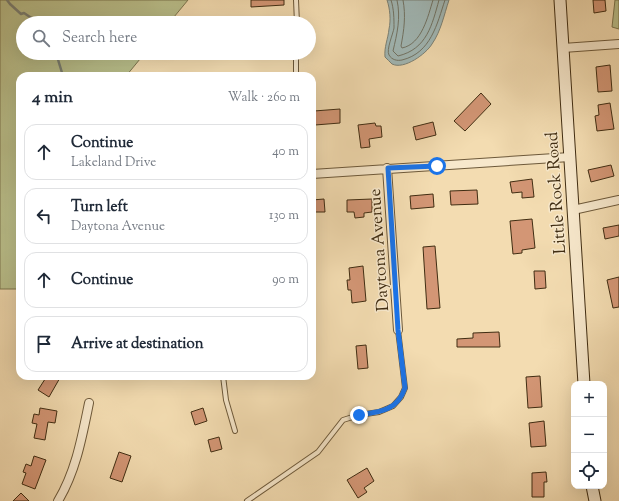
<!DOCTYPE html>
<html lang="en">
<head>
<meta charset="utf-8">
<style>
  body { margin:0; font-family:"Sorts Mill Goudy",serif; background:#f6f6f7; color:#1f2937 }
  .controls { position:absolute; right:12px; bottom:12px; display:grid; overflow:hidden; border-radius:8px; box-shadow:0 4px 16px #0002 }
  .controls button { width:36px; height:36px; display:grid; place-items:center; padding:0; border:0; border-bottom:1px solid #e0e1e3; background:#fff; color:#1f2937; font:20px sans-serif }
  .stop { position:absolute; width:12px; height:12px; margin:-9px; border:3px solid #1a73e8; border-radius:50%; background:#fff }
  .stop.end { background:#1a73e8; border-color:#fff; box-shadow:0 1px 4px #0008 }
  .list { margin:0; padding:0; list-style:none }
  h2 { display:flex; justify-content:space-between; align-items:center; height:52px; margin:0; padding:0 16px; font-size:17px }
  h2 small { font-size:13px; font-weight:400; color:#747a83 }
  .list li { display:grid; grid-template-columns:26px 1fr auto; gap:12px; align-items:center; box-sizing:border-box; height:56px; margin:0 8px 8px; padding:0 8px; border:1px solid #e0e1e3; border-radius:12px }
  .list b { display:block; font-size:15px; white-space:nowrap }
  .list p { margin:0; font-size:13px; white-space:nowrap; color:#747a83 }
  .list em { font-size:13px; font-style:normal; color:#747a83 }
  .icon { flex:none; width:22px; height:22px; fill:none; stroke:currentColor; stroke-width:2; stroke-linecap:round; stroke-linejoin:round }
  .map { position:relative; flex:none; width:619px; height:501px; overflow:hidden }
  .search { position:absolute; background:#fff; box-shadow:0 4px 16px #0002; left:16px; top:16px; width:300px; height:44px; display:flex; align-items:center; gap:10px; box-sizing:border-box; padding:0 14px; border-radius:22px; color:#747a83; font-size:15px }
  .panel { position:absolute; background:#fff; box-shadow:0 4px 16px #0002; left:16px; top:72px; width:300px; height:308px; border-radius:12px }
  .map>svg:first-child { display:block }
  .green { fill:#bac08c; stroke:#7d764f }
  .water { fill:#a1b9b8; stroke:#7a8176 }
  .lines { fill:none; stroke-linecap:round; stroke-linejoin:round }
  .shore { stroke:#707365; stroke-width:1 }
  .stream { stroke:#7a8176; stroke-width:2.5 }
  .building { fill:#d39675; stroke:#402d12 }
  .service-casing { stroke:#6d593a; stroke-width:6 }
  .minor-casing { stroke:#6d593a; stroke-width:10 }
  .secondary-casing { stroke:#402d12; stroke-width:13 }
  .service { stroke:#f7e8cc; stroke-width:4 }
  .minor { stroke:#f7e8cc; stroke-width:8 }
  .secondary { stroke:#f7e8cc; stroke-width:11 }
  .route { stroke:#1a73e8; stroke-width:5 }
  .labels { text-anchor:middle; stroke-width:3; stroke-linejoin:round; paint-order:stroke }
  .street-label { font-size:17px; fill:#402d12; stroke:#f7e8cc }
</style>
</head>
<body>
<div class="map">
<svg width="619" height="501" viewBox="0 0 619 501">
  <rect width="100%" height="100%" fill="#f3dcb1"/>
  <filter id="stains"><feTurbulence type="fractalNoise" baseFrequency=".005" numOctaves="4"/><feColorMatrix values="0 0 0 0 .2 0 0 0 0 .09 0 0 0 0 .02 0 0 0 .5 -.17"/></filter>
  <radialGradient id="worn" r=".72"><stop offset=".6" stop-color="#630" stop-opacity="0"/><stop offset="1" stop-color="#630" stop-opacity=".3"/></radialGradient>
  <path class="green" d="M0,0h188l-19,23h-146v30h122l-19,23h-106v213h-20z
    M615,0h4v29l-7,-2z"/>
  <path class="water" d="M387,0h62c-5,15 -8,31 -17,44 -6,10 -28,26 -40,20 -2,-2 -5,-5 -7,-7 -1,-10 3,-18 4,-28 2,-9 1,-20 -2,-29z"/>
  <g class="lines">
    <path class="shore" d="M391,0c3,9 3,19 3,28 -1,6 -8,22 -5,27 3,5 8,6 13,5 29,-7 35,-36 43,-60
      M397,0c4,18 0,34 -4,51l5,5c29,-7 34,-31 41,-56
      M403,0c3,16 1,30 -2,46l1,2c20,-4 26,-32 31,-48"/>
    <path class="stream" d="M7,0l3,4 11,10 3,-1 9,6 3,4
      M56,53l7,23"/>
  </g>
  <path class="building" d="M251,0h33v5l-33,2z
    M593,0h12l1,11 -12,2z
    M610,65l2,26 -14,1 -2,-25z
    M481,93l10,11 -26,27 -11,-10z
    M610,103l4,26 -17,2 -2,-15 4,-1 -1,-10z
    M340,109v14l-25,2 -1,-14z
    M433,122l3,13 -20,5 -3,-13z
    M375,123l1,3h5l1,11 -13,2 1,8 -9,1 -3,-23z
    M611,165l3,11 -23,6 -3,-12z
    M532,179l2,18 -12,1v-6l-10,1 -2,-11z
    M477,190l1,14 -27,1 -1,-14z
    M433,194l1,13 -23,2 -1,-13z
    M324,199l1,13h-13v-12z
    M372,199v13l-8,1v4l-9,1 -1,-6h-7v-12z
    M532,219l3,29 -13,2v3l-9,1 -3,-33z
    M619,225v11l-14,3 -2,-11z
    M435,246l5,62 -13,1 -4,-62z
    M363,266l3,35 -14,2 -1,-13h-3l-1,-10h3l-1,-12z
    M534,271h11l1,17 -11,1z
    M619,277v30l-6,1 -6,-28z
    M499,332l1,15h-43v-8l16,-1v-5z
    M366,345l2,23 -10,1 -2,-23z
    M47,376h14l-12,21 -11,-7z
    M540,376l2,31 -14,1 -2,-31z
    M40,408l17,3 -2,12 -7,-1 -3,18 -11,-2 3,-14 -5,-1 2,-9 5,1z
    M203,408l4,13 -12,4 -4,-13z
    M544,421l2,25 -15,1 -2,-24z
    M219,437l3,12 -11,3 -3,-12z
    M119,452l12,4 -9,26 -12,-4z
    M34,456l12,4 -11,29 -13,-5 4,-11 -3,-1 3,-8 5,2z
    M367,468l7,13 -10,7 3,4 -9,6 -11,-18z
    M546,472l1,10h-3v15h-12v-24z
    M21,493l8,8h-16z"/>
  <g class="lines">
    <defs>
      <path id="service" d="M296,0l1,23
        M296,76v-23
        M223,376l3,24 9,31
        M247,501l71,-49 25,-32 16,-5 20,-3 14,-6 8,-9 4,-9 -7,-58"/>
      <path id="minor" d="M563,48l56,-4
        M387,168l11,162
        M312,174l258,-17
        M573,210l46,-10
        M58,501c18,-30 24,-64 31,-98"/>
      <path id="secondary" d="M560,0l24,384
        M592,486l3,15"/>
    </defs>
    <use href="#service" class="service-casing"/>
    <use href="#minor" class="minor-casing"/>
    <use href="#secondary" class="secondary-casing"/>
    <use href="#service" class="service"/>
    <use href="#minor" class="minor"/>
    <use href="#secondary" class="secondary"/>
  </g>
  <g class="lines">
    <path class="route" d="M359,415c21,-3 38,-4 46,-27l-7,-58 -10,-162 49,-2"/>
  </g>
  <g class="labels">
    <g class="street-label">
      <text transform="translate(555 193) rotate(-94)" y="6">Little Rock Road</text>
      <text transform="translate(378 250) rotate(-94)" y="6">Daytona Avenue</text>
    </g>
  </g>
  <rect width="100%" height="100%" filter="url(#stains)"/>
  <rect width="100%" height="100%" fill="url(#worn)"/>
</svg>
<div class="controls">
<button>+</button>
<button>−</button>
<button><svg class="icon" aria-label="locate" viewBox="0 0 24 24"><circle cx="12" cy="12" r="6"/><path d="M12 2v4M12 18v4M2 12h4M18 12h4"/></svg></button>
</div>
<div class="stop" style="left:437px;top:166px"></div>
<div class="stop end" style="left:359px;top:415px"></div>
<div class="search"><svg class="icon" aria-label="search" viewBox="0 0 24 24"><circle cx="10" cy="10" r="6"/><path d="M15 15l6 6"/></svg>Search here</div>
<section class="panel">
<h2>4 min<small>Walk · 260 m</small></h2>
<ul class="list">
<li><svg class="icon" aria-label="ahead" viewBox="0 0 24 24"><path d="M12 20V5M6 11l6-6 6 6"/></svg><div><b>Continue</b><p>Lakeland Drive</p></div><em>40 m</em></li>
<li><svg class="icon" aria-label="left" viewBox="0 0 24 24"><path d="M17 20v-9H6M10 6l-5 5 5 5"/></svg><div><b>Turn left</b><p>Daytona Avenue</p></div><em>130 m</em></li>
<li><svg class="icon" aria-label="ahead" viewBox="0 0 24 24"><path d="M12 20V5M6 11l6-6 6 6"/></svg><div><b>Continue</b></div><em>90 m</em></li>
<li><svg class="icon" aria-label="arrive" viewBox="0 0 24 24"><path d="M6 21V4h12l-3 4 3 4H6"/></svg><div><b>Arrive at destination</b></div></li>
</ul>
</section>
</div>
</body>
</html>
